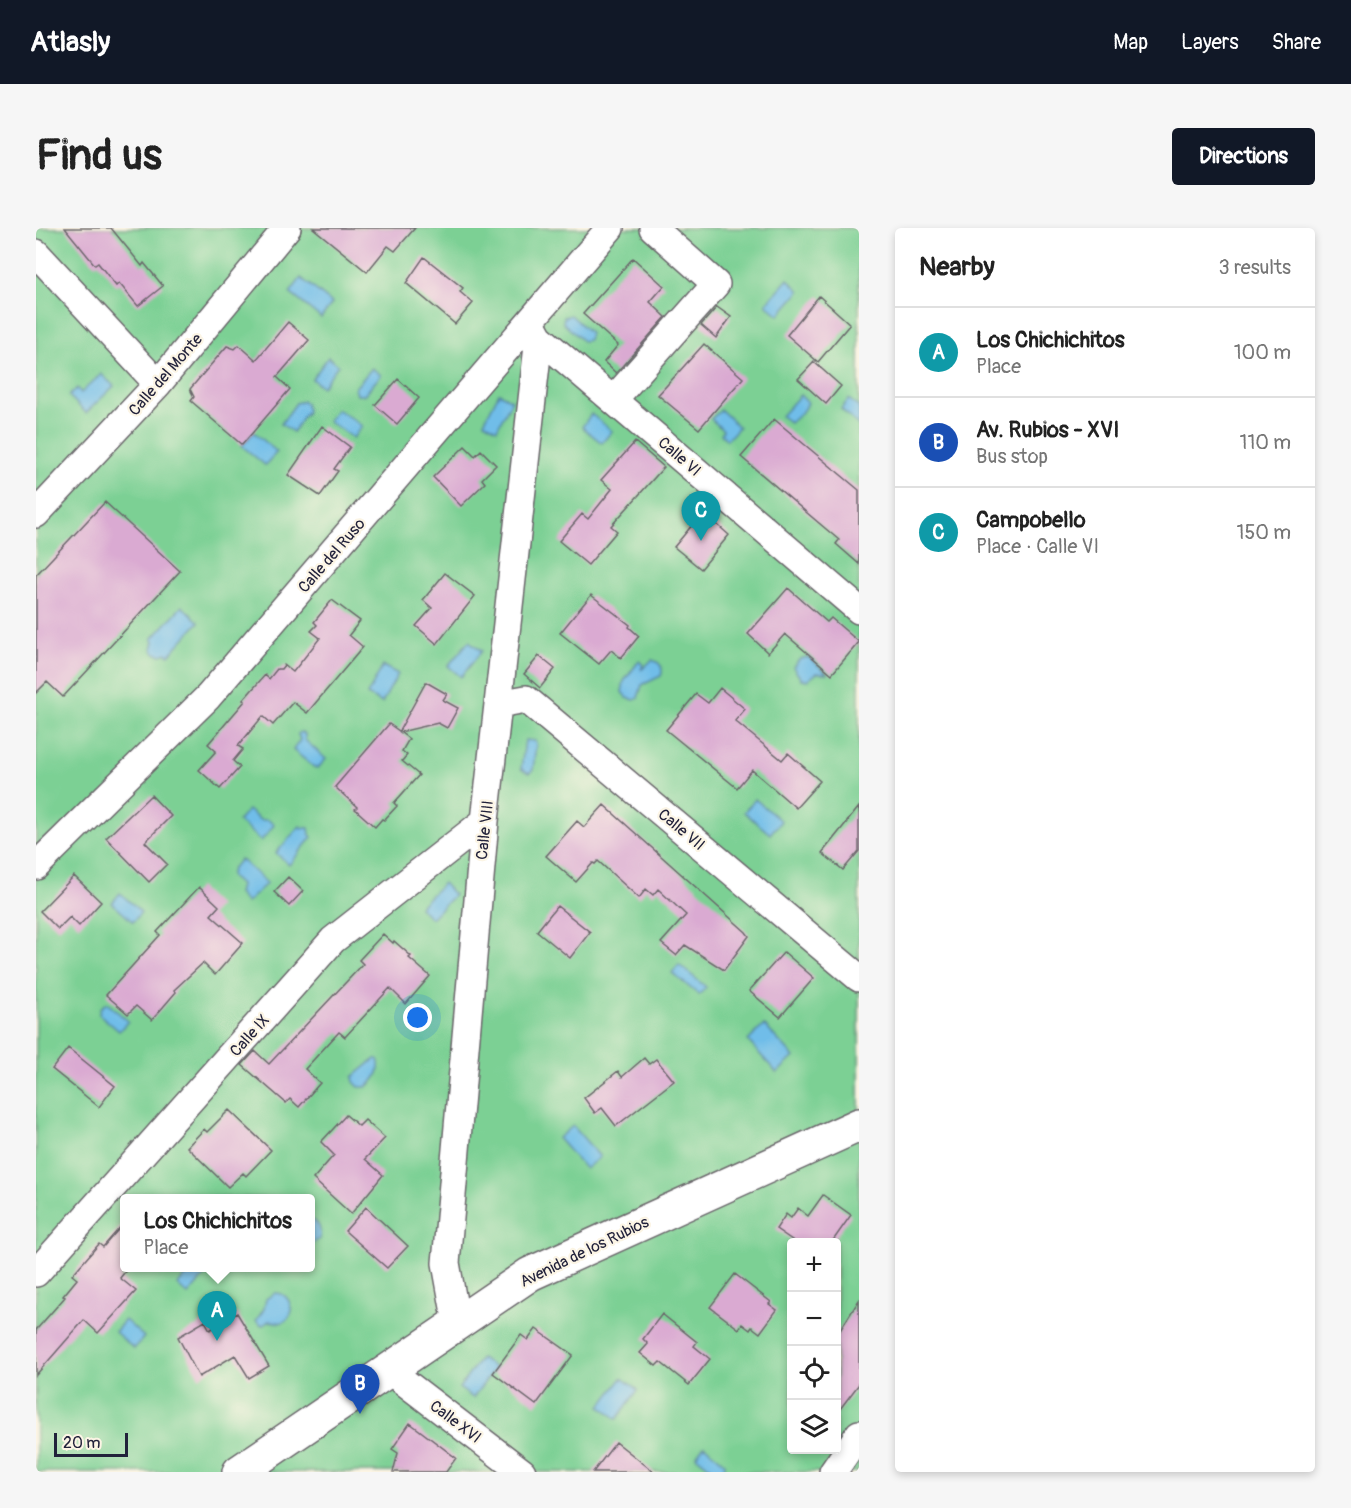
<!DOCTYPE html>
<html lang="en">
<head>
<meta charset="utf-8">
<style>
  body { margin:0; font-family:Pangolin,sans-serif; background:#f6f6f6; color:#222 }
  .controls { position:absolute; right:18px; bottom:18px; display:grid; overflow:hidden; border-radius:6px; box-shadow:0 3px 9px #0003 }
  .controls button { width:54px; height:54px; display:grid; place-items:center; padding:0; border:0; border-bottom:2px solid #e0e0e0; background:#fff; color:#222; font:30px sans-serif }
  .scale { position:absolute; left:18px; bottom:15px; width:74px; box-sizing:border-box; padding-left:6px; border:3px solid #22223b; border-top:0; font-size:16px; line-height:21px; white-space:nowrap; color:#22223b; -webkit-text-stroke:4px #fcf5e5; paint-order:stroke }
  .you { position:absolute; left:382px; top:790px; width:21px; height:21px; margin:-15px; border:4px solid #fff; border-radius:50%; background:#1a73e8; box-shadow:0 0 0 9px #1a73e833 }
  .badge { display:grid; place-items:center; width:39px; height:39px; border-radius:50%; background:#111827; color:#fff; font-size:20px; font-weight:700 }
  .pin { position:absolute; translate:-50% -50px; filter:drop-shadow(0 2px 3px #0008) }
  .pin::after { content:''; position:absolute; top:32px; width:21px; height:18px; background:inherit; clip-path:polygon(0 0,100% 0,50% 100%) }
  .popup { position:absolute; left:84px; top:966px; width:195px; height:78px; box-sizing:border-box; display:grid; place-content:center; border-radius:6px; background:#fff; filter:drop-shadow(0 2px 4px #0005); font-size:20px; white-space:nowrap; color:#767676 }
  .popup b { font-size:22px; color:#222 }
  .popup::after { content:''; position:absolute; left:50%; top:100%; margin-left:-12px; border:12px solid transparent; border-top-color:#fff }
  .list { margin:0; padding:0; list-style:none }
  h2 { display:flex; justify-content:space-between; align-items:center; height:78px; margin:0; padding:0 24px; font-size:26px }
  h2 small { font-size:20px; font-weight:400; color:#767676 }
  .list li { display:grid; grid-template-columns:39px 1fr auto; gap:18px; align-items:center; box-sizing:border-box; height:90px; padding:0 24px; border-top:2px solid #e0e0e0 }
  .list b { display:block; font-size:22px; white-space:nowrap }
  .list p { margin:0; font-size:20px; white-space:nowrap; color:#767676 }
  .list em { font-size:20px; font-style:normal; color:#767676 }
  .icon { flex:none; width:33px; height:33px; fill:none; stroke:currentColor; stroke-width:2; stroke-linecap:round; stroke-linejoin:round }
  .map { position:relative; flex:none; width:823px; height:1244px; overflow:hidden; border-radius:6px }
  header { display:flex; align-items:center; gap:36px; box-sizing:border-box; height:84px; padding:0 30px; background:#111827; color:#fff }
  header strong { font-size:28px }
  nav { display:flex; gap:33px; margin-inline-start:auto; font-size:21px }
  .intro { display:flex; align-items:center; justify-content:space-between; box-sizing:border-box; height:144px; padding:0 36px }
  h1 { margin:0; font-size:42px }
  .button { padding:15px 27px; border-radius:6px; background:#111827; color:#fff; font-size:21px; font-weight:700 }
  main { display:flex; gap:36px; padding:0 36px }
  aside { flex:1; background:#fff; border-radius:6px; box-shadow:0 3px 9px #0003 }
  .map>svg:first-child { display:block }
  .green { fill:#7cd094; stroke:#4f7968; stroke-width:1.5; fill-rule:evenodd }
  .water { fill:#6fbde9; stroke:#487092; stroke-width:1.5 }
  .building { fill:#daaad2 }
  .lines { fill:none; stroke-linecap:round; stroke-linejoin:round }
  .minor-casing { stroke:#6a666b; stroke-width:30 }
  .tertiary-casing { stroke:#6a666b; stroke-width:36 }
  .minor { stroke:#fff; stroke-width:27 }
  .tertiary { stroke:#fff; stroke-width:33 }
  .labels { text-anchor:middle; stroke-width:4.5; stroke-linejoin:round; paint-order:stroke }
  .street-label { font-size:16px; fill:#22223b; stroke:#fcf5e5 }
</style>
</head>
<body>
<header>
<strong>Atlasly</strong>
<nav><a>Map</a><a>Layers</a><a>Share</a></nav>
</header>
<div class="intro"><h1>Find us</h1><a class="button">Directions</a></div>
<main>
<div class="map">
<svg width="823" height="1244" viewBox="0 0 823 1244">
  <rect width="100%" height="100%" fill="#fcf5e5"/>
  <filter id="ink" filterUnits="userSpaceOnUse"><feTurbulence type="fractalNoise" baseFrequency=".0167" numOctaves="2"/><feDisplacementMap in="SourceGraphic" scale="12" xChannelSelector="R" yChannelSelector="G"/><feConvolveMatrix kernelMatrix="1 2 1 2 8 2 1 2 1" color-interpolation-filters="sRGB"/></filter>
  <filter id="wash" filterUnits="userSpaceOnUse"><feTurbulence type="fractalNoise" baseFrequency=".008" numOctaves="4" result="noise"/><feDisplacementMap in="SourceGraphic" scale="24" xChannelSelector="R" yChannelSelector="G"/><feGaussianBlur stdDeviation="1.35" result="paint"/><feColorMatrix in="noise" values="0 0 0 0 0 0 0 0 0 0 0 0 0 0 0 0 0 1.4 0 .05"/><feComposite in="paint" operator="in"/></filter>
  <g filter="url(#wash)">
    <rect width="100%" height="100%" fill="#f0e4c5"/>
    <path class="green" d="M0,0h823v1244h-823zM88,970h186v70h-186zM756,1014h44v208h-44z"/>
    <path class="water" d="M265,50l31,25 -11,15 -31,-25z
      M752,51l12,12 -21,24 -13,-11z
      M535,87l19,18 -2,7 -5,1 -20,-18 1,-6z
      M292,129l10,8 -16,22 -10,-8z
      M336,140l9,7 -17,20h-7l-2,-7z
      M65,146l13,12 -28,27 -17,-17 8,-8 4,5z
      M463,165l13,7 -15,29 -13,-7z
      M764,167l8,8 -7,10 -11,10 -9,-7z
      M813,171l10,9v18l-18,-17z
      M267,173l3,3 1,7 -14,21 -12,-8 15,-21z
      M301,181l25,17 -9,12 -25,-17z
      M685,182l18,17 -12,13 -6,-6 2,-4 -12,-11z
      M555,186l21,17 -10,12 -20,-16z
      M218,204l23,20 -12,13 -23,-19z
      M146,378l17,16 -30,33 -2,-2 -6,2 -6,-2 -3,-4 2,-8 -2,-2z
      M433,413l13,10 -21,26 -13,-11z
      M772,429l19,16h-10l-9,7 -7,-1 -8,-12 7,-8z
      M616,432c8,2 12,8 9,16l-19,9 -4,13 -3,2 -8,-2 -5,-6 2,-11 15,-20 4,4 -2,5z
      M347,438l15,8 -16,29 -15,-8z
      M265,504l4,2v6l21,19 -8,9h-3l-22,-18 7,-10 -2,-6z
      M489,512l10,1 1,3 -3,26 -4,3 -8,-4z
      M719,571l26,22 -11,13 -26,-22z
      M212,582l12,10h8l6,5 -13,16 -23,-20z
      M264,598l2,2h7l1,7 2,2 -23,28 -13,-12z
      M204,631l27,24 -21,20 -8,-9 2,-9 -10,-9 2,-7z
      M407,655l11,12 -23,23 -12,-11z
      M84,665l21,19 -8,10 -21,-19z
      M643,737l27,22 -7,8 -27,-22z
      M69,776h3l20,17 -9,10 -20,-17 1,-6z
      M728,797l30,32 -17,16 -29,-32z
      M339,831h3c4,11 -2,22 -12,28h-7l-5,-5 -1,-5z
      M537,898l27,31 -15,12 -27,-31z
      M274,991c9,3 12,11 9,20l-9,6z
      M154,1040h9l7,6 -18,21 -11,-10 15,-15z
      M239,1065c12,-1 17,11 16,21 -6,11 -12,9 -22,7l-6,4h-3l-4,-4 8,-12 2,-10z
      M89,1092l19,17 -10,12 -19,-17z
      M445,1130l14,10 -22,30 -14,-10z
      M586,1150l16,12 -21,29 -16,-13z
      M668,1217l21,18 -1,8 -8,1 -20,-16z"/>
    <g id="blocks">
      <path class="building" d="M29,0h46l31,38 2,-3 19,23 -25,20 -19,-23 -3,3 -18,-23 -3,2z
        M277,0h102l-20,23 -7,-5 -21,26z
        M388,29l39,31 -3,4 13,11 -18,21 -49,-41z
        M597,30l31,28 -14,16 16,15 -50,56 -12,-11 14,-17 -35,-31z
        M783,68l31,28 -32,38 -31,-27z
        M681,79l14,10 -15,21 -15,-13z
        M252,94l21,18 -32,37 13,12 -48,56 -51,-44 3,-4 -4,-8 37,-43 8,3 4,-4 17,15z
        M668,116l39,34 -44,51 -41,-34z
        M778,134l27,24 -15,18 -28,-25z
        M362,151l21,19 -22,26 -22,-19z
        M738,191l85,71v74l-23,-20 3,-4 -98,-83z
        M286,198l28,21 -16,22 4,2 -18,25 -32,-21z
        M599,214l29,25 -53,59 6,5 -29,34 -29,-24 23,-27 6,5 24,-30 -11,-9z
        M429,218l10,10 6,-6 15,15 -14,14 3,4 -24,23 -28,-29z
        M69,274l75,69 -117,126 -16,-15 -11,11v-118z
        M667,284l26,23 -28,34 -27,-22z
        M409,345l30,23 -38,48 -21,-18 16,-18 -9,-8z
        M752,360l39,34 4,-4 28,24 -27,32 -47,-40 -17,19 -20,-19z
        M555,367l39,30 -1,2 10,9 -18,22 -10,-8 -12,14 -39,-31z
        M296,372l28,21 -11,14 14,12 -56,66 -14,-11 -20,23 -10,-9 -25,30 5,3 -10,12 7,6 -20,22 -21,-19 17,-19 -8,-7 37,-43 -2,-1 22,-25 4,4 8,-10h4l3,-4 9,7 27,-34 -9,-7 6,-6 -3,-3z
        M503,428l16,13 -15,19 -16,-14z
        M390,454l21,12 -4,6 15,8 -11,20 -9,-5 -38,9 9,7 -7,12 5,4 -5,6 17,14 -25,28 3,3 -13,14 -2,-1 -7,8 -20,-18 2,-2 -22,-20 54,-63 10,7z
        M684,460l25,21 -10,12 47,39 6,-7 32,28 -24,27 -44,-38 -15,18 -71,-58 30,-36 12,9z
        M115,567l20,21 -26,26 22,22 -18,18 -43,-44z
        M568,577l142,127 3,4 -25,34 -39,-25 -9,10 -15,-12 25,-28 -28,-26 -5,6 -7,-6 -7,9 -41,-37 -3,3 -2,-1 -17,19 -30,-26 31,-35 7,6z
        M823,579v44l-16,19 -21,-17z
        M38,648l27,26 -22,24 -9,-9 -12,12 -18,-18z
        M252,649l15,14 -14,15 -15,-14z
        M163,659l20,19 -8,9 32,28 -28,32 -12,-12 -29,27 2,2 -24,28 -16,-14 -8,8 -22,-19 54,-60 -3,-3z
        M521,678l33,26 -20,26 -33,-27z
        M347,706l10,9 1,-2 17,15 -2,2 21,18 -24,28 -16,-16 -45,49 -6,-5 -34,37 15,14 -21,24 -9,-8 -4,4 -44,-38 13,-14 14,13 94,-100 -4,-4z
        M748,724l30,26 -34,39 -31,-26z
        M32,820l47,38 -16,21 -47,-38z
        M608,830l5,6 7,-5 18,22 -58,45 -14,-18 -7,5 -11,-15 34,-27 4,6z
        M193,882l42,40 -25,26 -3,-3 -15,14 -41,-40 17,-18 3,3z
        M310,887l13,11 6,-6 20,18 -20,21 18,16 -32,39 -38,-35 21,-24 -13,-13z
        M787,967l28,20 -19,27h-37l-19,-13 10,-15 5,4 7,-10 10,8z
        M330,979l42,39 -21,22 -42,-37z
        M88,995v45h4l-8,10 16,13 -38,42 -14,-13 -48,55v-45l29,-33 -2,-1 14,-17 -5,-4 27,-31 4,3z
        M699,1046l36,28 -2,2 8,6 -17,23 -8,-6 -2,3 -8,-6 -3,5 -29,-22z
        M823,1072v84l-22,29v-78z
        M201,1085l32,53 -20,12 -14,-23 -36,22 -21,-40 27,-16 5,9z
        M626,1086l35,28 -3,4 16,13 -21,26 -29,-23 -4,4 -16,-13 8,-9 -5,-5z
        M500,1101l37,26 -37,50 -43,-32 28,-38 7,5z
        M374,1195l46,35 -10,14h-53l5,-19 -6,-4z
        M580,1214l38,30h-61z"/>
    </g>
  </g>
  <g filter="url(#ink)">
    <use href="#blocks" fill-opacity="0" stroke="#6a666b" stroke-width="1.5"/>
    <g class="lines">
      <defs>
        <path id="minor" d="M0,25l122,131
          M497,98l6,11 320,273
          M578,171l102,-115 -63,-56
          M0,286l122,-130 129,-156
          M462,476l28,-5 333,279
          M0,638l172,-169 402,-469
          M0,1045l297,-333 152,-119
          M421,1096l-11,-61 39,-442 54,-484
          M354,1143l132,101
          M797,1244l26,-38"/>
        <path id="tertiary" d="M203,1244l291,-198 329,-149"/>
      </defs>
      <use href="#minor" class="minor-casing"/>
      <use href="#tertiary" class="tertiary-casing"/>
      <use href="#minor" class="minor"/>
      <use href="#tertiary" class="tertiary"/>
    </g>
  </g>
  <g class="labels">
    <g class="street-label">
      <text transform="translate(129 146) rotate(-49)" y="6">Calle del Monte</text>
      <text transform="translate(644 228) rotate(41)" y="6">Calle VI</text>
      <text transform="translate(295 327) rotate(-49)" y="6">Calle del Ruso</text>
      <text transform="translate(646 601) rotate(40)" y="6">Calle VII</text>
      <text transform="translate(448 602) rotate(-84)" y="6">Calle VIII</text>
      <text transform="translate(213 807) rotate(-48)" y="6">Calle IX</text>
      <text transform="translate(548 1023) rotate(-26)" y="6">Avenida de los Rubios</text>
      <text transform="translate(420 1193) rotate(37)" y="6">Calle XVI</text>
    </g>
  </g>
</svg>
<div class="controls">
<button>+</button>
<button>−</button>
<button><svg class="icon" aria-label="locate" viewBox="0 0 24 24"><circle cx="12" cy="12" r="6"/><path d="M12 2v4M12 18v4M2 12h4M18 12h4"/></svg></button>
<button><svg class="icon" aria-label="layers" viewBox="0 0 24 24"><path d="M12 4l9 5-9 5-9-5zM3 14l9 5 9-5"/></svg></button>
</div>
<div class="scale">20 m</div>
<div class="you"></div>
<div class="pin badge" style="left:181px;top:1113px;background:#0f9aa8">A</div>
<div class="popup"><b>Los Chichichitos</b>Place</div>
<div class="pin badge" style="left:324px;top:1186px;background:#1a4fb4">B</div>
<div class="pin badge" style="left:665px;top:313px;background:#0f9aa8">C</div>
</div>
<aside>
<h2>Nearby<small>3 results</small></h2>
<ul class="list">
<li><span class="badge" style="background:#0f9aa8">A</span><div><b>Los Chichichitos</b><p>Place</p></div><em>100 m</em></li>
<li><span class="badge" style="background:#1a4fb4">B</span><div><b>Av. Rubios - XVI</b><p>Bus stop</p></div><em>110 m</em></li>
<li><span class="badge" style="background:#0f9aa8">C</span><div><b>Campobello</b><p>Place · Calle VI</p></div><em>150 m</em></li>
</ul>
</aside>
</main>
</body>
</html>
